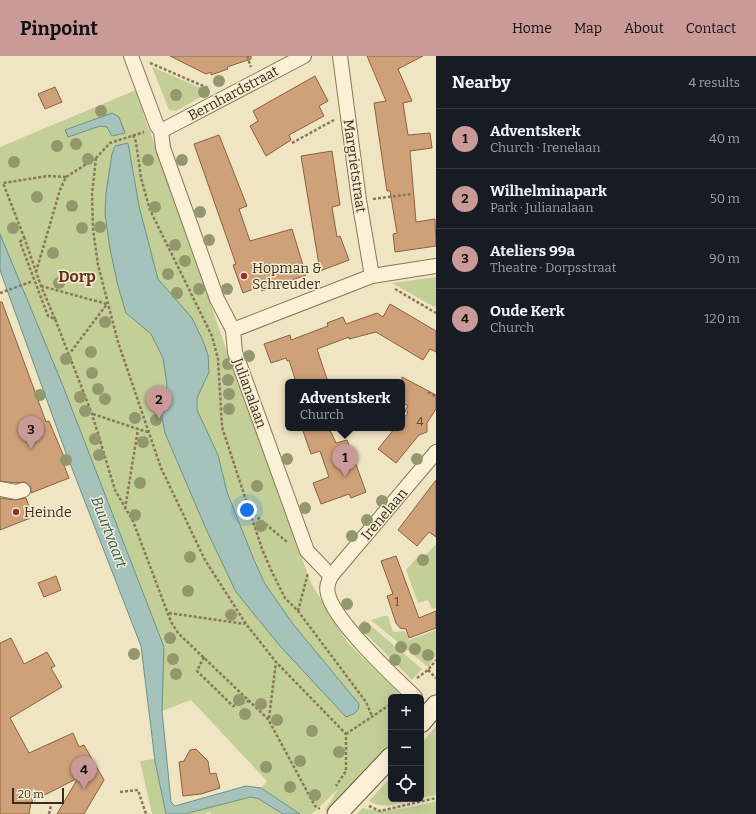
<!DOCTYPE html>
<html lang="en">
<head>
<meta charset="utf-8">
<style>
  body { margin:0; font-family:Bitter,serif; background:#20242c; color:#f1f3f6 }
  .controls { position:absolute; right:12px; bottom:12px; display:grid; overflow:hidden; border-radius:6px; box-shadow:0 4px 16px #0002 }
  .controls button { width:36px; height:36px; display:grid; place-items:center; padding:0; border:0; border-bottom:1px solid #363941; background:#171b24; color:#f1f3f6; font:20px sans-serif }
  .scale { position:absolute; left:12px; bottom:10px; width:52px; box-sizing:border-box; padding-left:4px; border:2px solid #3a2d1e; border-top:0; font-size:11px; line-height:14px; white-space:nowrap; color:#3a2d1e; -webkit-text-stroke:3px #f6eed3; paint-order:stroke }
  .you { position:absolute; left:247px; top:454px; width:14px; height:14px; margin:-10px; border:3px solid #fff; border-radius:50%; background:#1a73e8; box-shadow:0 0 0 6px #1a73e833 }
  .badge { display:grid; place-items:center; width:26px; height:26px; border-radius:50%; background:#ca9a99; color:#111; font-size:13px; font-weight:700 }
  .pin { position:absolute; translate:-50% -33px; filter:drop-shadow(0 1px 2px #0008) }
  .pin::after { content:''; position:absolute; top:21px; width:14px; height:12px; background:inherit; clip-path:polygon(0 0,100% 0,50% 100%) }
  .popup { position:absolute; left:285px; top:323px; width:120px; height:52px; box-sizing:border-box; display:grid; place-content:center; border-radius:6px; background:#171b24; filter:drop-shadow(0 1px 3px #0005); font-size:13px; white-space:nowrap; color:#9ea1a6 }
  .popup b { font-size:15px; color:#f1f3f6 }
  .popup::after { content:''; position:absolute; left:50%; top:100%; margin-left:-8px; border:8px solid transparent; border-top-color:#171b24 }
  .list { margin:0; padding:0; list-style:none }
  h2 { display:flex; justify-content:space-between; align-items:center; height:52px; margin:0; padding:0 16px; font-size:17px }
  h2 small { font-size:13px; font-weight:400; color:#9ea1a6 }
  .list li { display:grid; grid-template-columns:26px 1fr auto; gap:12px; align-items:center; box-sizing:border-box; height:60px; padding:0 16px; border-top:1px solid #363941 }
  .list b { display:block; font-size:15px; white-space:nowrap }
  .list p { margin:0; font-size:13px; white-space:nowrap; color:#9ea1a6 }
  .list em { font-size:13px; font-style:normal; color:#9ea1a6 }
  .icon { flex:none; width:22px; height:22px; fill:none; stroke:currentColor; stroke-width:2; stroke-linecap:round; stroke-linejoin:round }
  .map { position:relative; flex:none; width:436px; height:758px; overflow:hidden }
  header { display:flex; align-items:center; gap:24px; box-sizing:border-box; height:56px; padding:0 20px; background:#ca9a99; color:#111 }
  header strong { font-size:19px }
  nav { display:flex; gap:22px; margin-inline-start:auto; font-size:14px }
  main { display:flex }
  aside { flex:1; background:#171b24 }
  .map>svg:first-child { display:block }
  .green { fill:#c4ce97 }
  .water { fill:#a5c2bb; stroke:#6c918a }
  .building { fill:#cfa178; stroke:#8a613e }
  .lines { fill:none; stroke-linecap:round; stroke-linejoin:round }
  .street-casing { stroke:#8a7659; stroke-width:16 }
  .secondary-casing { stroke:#6c573c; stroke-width:21 }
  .path { stroke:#8a7659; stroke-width:2.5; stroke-dasharray:3 2; stroke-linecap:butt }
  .street { stroke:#faf1d7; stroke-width:14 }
  .secondary { stroke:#faf1d7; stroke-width:19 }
  .tree { fill:#93976c }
  .poi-dot { fill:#9b2e27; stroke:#f6eed3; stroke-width:1.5 }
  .labels { text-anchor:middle; stroke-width:3; stroke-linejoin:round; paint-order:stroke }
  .number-label { font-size:12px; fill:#5f4a34 }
  .street-label { font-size:14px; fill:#3a2d1e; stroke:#f6eed3 }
  .poi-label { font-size:14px; fill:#3a2d1e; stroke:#f6eed3; text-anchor:start }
  .water-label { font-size:15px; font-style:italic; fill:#2d5a5a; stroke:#f6eed3 }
  .quarter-label { font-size:16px; font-weight:bold; fill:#68311c; stroke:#f6eed3 }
</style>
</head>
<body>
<header>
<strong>Pinpoint</strong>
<nav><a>Home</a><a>Map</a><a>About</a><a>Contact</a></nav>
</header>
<main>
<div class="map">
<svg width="436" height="758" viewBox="0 0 436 758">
  <rect width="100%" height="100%" fill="#efe5c3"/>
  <path class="green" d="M152,11l58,25 -34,19 -7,-1z
    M136,34l11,35 4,9 78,223 82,226 27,45 10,15 51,50 -3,3 1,1h-6v47l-63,68 -3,-2 13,-21 -26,25h-17l-34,-26 6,-7 -76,-81 -29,11 -8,-48 -154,-406v-110z
    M436,221v31l-44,-25z
    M436,488v64l-4,1 -4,-9 -10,3 -12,-33 15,-17 4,3z
    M384,560h4l5,16 12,-1 4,9 27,-10v26l-8,11 -57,-47z
    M364,564l58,49 -10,11 -54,-54z
    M436,670v69l-15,3v-54z
    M155,703l11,55h-14l-12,-53z
    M391,721v22h26c-15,3 -34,12 -48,2z
    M251,741l8,2 24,15h-72l-1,-2 -6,2h-20z
    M436,745v13h-79l6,-6c21,6 50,-1 73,-7z"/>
  <path class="water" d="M112,57l7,4 6,16 -13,3 -5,-9 -7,-1 -32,11 -3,-7z
    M128,87l11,63 19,73 34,39 11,23 5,14 1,17 -12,26v12l21,45 9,37 27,68 11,24 28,40 66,80c0,9 -6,10 -13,13l-66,-71 -44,-54 -30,-63 -41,-96 -4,-21 6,-27 -4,-27 -12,-24 -25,-21 -8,-27 -8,-37 -5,-35 1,-21 6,-39 3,-8z
    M0,178l63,152 101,261 -2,64 9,91 4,4 71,-20 15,2 39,26h-17l-24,-15 -8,-2 -67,17h-18l-11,-53 -14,-115 -75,-193 -60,-166 -6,-17z"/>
  <path class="building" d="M170,0h81v3l-24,8 1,2 -17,6v-3l-5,2z
    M367,0h56l-25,13 14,32 -9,2 5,32 22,-2 2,15 -22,3 6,71 19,-3 1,27 -41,6 -2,-18 4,-1 -7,-42h-3l-13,-88 12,-2z
    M315,20l13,25 -9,5 5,10 -35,19 2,5 -25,16 -16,-30 8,-5 -5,-10z
    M55,31l7,15 -17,7 -7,-15z
    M219,79l28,71 -8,3 11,32 42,-12 14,46 -44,16 -1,-5 -18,7 -10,-28 3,-1 -42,-120z
    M332,95l8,54 -8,2 5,30 3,-1 9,24 -29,11 -19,-115z
    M0,246h2l44,120 3,-1 15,36 -3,1 8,20 -38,15v-6l-6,-5 -9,1 -16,-2z
    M390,248l46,27v21l-6,-3 -7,11 -47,-28 -27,7v-2l-32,12 11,33h-32l-7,-22 -2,1 -1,-3 -15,5 -7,-19 26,-9 1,5 37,-14 -1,-3 16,-6 3,7 31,-11 6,4z
    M402,321l34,18v14l-9,14v9l-8,3 -23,28 -18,-14 17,-21h7v-8l6,-7 -3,-2 3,-5 -6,-4z
    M302,372h22l7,4 5,11 11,-3 19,52 -15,6 -2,-4 -28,10 -8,-21 16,-6 -9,-26 -9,3z
    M436,424v57l-7,-5 -12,14 -19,-16z
    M0,442l15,2 11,-2 7,19 -33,13z
    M396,500l23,62 17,-7v17l-27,10 -3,-9 -6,-1 -4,-5 -9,-27 6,-2 -12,-33z
    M56,520l5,14 -17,7 -6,-14z
    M11,582l13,26 23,-12 8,14 -4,2 11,19 -52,31 19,35 44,-20 6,14 5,-2 20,35 -20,34h-27l21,-36 -47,24 -2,12h-29v-171z
    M196,693l12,12 2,13 6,-1 4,15 -19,6 -18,2 -4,-34 5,-1 6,-11z"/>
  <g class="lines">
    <defs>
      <path id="street" d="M131,0l26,70 4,5 2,17 54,151 16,31 2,22 72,199 24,25c-3,6 -5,11 -3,18 6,27 66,83 87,103
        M340,0l19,144 13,76
        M161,75l143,-75
        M233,274l139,-54 64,-10
        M0,433l16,3 7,-2
        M331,520l105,-124"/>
      <path id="secondary" d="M421,667l15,-18
        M337,758l54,-57"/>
    </defs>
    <use href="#street" class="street-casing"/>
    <use href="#secondary" class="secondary-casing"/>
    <path class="path" d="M247,0l4,11
      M150,7l58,25
      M133,79l3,7 5,36 9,32 62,126 6,23 4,68 40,122 10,23 13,26 13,13 68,91 6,14
      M292,87l42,-23
      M96,102l-4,36 1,35 5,36 20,77 43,126 44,92 41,64 30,38 70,72v37l-10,15
      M66,121l-18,-1 -45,7 21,54 -4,5 28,74 7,3 37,95 23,76 18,31 38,101 7,11 90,86 47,87 5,3
      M373,143l39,-5
      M24,181l17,49 14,33
      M36,216l24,-82 6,-13 30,-19 14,-15 34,-11
      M41,230l66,18 -37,49
      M395,233l41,24
      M0,237l33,-12
      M428,336l8,5
      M93,358l57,19
      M125,453l13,-80
      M250,455l37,31
      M298,555l10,-38
      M169,557l76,11
      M204,601l-7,14 36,35 16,-5
      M428,614l8,8
      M417,622l11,-8 8,-10
      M269,662l7,-56
      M346,678l45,-30
      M120,736l18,-2 8,24
      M369,750l11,5 56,-13
      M49,758l2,-9"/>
    <use href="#street" class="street"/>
    <use href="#secondary" class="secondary"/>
  </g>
  <g class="tree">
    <circle cx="219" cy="25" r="6"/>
    <circle cx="204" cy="36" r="6"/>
    <circle cx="176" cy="39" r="6"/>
    <circle cx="101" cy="55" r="6"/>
    <circle cx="76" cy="88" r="6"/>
    <circle cx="57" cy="90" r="6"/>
    <circle cx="88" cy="103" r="6"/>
    <circle cx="148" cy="104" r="6"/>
    <circle cx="182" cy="104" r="6"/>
    <circle cx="14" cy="106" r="6"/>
    <circle cx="37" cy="141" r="6"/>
    <circle cx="72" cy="150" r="6"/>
    <circle cx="155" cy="151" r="6"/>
    <circle cx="200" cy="156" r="6"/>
    <circle cx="100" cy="171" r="6"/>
    <circle cx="13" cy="172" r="6"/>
    <circle cx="82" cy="172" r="6"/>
    <circle cx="209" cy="184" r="6"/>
    <circle cx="175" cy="189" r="6"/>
    <circle cx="53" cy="197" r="6"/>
    <circle cx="185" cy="205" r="6"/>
    <circle cx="168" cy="218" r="6"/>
    <circle cx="59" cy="227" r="6"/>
    <circle cx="199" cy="233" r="6"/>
    <circle cx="227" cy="233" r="6"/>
    <circle cx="177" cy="237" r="6"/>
    <circle cx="105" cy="266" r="6"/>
    <circle cx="91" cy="296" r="6"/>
    <circle cx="249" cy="300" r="6"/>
    <circle cx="66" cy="303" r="6"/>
    <circle cx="228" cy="308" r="6"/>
    <circle cx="92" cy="317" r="6"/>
    <circle cx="228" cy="324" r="6"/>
    <circle cx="98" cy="333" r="6"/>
    <circle cx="229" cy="338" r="6"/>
    <circle cx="40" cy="339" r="6"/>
    <circle cx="80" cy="341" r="6"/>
    <circle cx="105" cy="343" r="6"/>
    <circle cx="229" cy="353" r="6"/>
    <circle cx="85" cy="355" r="6"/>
    <circle cx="135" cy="362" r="6"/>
    <circle cx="156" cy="364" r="6"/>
    <circle cx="95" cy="383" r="6"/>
    <circle cx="143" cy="386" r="6"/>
    <circle cx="99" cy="399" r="6"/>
    <circle cx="287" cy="403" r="6"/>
    <circle cx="417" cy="403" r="6"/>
    <circle cx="66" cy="404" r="6"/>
    <circle cx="140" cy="427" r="6"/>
    <circle cx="257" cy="430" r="6"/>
    <circle cx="382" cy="445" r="6"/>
    <circle cx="305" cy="452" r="6"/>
    <circle cx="135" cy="459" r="6"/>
    <circle cx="367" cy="464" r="6"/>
    <circle cx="261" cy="470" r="6"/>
    <circle cx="352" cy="480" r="6"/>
    <circle cx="190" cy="501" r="6"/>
    <circle cx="423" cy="504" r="6"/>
    <circle cx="188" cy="535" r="6"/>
    <circle cx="347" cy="548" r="6"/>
    <circle cx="231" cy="559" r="6"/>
    <circle cx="365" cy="572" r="6"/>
    <circle cx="170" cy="582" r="6"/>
    <circle cx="401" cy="591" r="6"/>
    <circle cx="415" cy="593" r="6"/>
    <circle cx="134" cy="598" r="6"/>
    <circle cx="428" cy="599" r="6"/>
    <circle cx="173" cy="603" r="6"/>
    <circle cx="395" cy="604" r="6"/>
    <circle cx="176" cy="618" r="6"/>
    <circle cx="239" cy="644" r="6"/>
    <circle cx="261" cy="648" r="6"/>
    <circle cx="245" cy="658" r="6"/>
    <circle cx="277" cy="664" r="6"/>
    <circle cx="312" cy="675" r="6"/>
    <circle cx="339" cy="696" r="6"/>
    <circle cx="300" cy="705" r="6"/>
    <circle cx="266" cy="711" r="6"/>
    <circle cx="290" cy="731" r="6"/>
    <circle cx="315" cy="739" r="6"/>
  </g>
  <g class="poi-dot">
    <circle cx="244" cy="220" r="4"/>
    <circle cx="16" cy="456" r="4"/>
  </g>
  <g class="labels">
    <g class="number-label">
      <text x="420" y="370">4</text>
      <text x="397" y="550">1</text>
    </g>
    <g class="street-label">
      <text transform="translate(233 37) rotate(-28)" y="5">Bernhardstraat</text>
      <text transform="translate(355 110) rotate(82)" y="5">Margrietstraat</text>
      <text transform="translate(250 337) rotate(70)" y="5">Julianalaan</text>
      <text transform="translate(384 458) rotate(-50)" y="5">Irenelaan</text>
    </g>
    <g class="poi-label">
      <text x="252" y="217">Hopman &amp;<tspan x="252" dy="16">Schreuder</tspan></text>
      <text x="24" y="461">Heinde</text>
    </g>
    <g class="water-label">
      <text transform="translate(109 476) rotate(69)" y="5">Buurtvaart</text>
    </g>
    <g class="quarter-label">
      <text x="77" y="226">Dorp</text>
    </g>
  </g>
</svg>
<div class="controls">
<button>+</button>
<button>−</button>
<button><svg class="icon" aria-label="locate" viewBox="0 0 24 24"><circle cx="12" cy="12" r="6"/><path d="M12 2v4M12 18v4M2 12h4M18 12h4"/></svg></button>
</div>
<div class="scale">20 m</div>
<div class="you"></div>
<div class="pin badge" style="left:345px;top:421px">1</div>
<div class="popup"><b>Adventskerk</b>Church</div>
<div class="pin badge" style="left:159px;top:363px">2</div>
<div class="pin badge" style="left:31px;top:393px">3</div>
<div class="pin badge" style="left:84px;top:733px">4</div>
</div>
<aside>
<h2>Nearby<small>4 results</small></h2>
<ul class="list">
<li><span class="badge">1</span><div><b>Adventskerk</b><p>Church · Irenelaan</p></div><em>40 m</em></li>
<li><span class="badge">2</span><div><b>Wilhelminapark</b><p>Park · Julianalaan</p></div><em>50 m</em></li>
<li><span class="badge">3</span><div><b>Ateliers 99a</b><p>Theatre · Dorpsstraat</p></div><em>90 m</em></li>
<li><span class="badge">4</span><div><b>Oude Kerk</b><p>Church</p></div><em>120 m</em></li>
</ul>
</aside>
</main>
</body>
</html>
